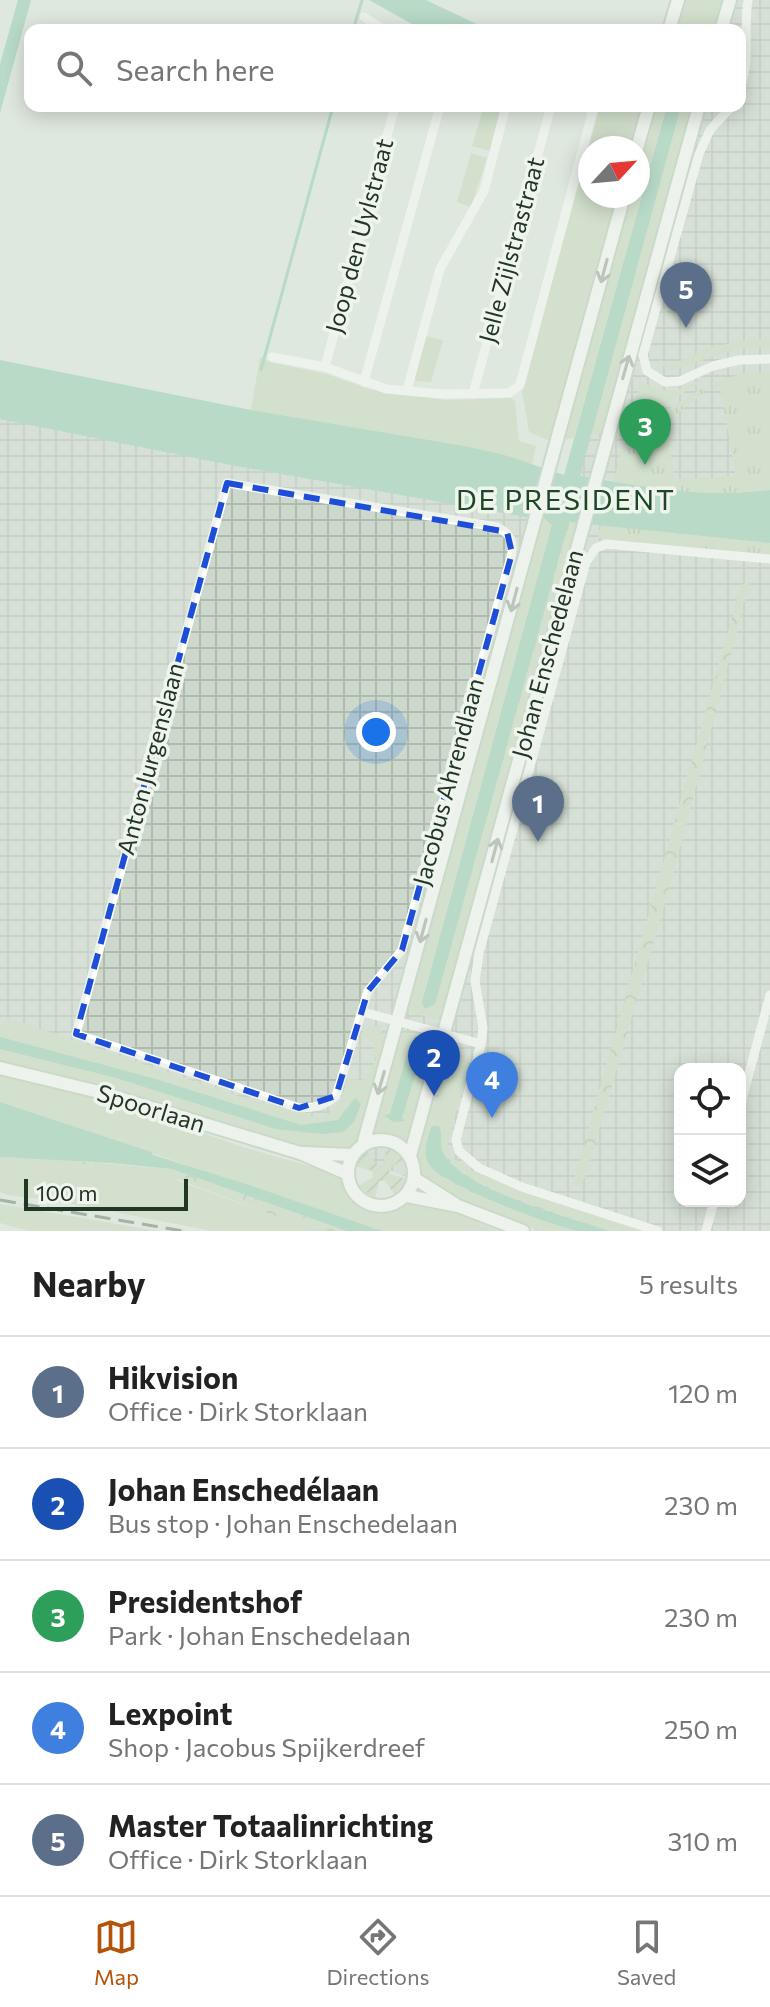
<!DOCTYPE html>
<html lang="en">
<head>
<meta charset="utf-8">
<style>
  body { margin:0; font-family:Commissioner,sans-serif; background:#f6f6f6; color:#222 }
  .controls { position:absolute; right:24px; bottom:24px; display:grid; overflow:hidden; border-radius:16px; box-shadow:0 4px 20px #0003 }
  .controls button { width:72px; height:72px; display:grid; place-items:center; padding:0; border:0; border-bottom:2px solid #e0e0e0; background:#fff; color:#222; font:40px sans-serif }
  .compass { position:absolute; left:578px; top:136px; width:72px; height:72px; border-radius:50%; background:#fff; box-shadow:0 4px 20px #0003; rotate:64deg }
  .scale { position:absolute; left:24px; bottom:20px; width:164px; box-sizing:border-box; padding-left:8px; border:4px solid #213723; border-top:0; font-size:22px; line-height:28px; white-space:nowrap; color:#213723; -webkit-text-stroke:6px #eff5ee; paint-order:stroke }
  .you { position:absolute; left:376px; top:732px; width:28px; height:28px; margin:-20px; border:6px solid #fff; border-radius:50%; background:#1a73e8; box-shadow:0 0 0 12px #1a73e833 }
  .badge { display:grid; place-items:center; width:52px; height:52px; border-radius:50%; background:#b45309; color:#fff; font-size:26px; font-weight:700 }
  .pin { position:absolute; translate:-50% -66px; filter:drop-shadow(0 2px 4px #0008) }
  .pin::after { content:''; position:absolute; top:42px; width:28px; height:24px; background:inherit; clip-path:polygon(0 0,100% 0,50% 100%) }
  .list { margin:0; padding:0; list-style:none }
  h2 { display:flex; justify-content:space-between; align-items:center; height:104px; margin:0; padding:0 32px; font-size:34px }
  h2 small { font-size:26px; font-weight:400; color:#767676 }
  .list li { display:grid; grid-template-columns:52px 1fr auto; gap:24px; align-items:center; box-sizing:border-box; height:112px; padding:0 32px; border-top:2px solid #e0e0e0 }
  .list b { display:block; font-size:30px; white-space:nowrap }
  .list p { margin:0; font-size:26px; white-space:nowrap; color:#767676 }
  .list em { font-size:26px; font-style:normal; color:#767676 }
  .icon { flex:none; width:44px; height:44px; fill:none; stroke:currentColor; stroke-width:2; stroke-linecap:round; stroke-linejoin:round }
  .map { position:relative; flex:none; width:770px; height:1231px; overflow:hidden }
  .search { position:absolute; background:#fff; box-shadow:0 4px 20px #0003; left:24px; right:24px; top:24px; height:88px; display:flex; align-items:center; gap:20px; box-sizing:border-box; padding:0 28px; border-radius:16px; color:#767676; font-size:30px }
  .sheet { height:664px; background:#fff }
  nav { display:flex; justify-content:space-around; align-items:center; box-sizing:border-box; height:112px; border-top:2px solid #e0e0e0; background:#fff; font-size:22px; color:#767676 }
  nav a { display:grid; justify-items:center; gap:4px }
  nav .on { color:#b45309 }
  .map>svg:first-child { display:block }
  .industrial { fill:url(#industrial-grid); fill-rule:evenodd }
  .grass { fill:#c4d8b8; fill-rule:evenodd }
  .forest { fill:url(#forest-crowns) }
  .park { fill:url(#park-tufts) }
  .garden { fill:url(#garden-furrows) }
  .water { fill:#89caab }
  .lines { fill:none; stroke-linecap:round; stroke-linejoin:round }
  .stream { stroke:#89caab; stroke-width:3 }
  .secondary-casing { stroke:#b2c7b2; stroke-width:16 }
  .street { stroke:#fff; stroke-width:9 }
  .secondary { stroke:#fff; stroke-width:12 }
  .rail { stroke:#5b735d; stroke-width:3; stroke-dasharray:16 8; stroke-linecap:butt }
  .oneway { stroke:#909b91 }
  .marked { fill:none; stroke:#1d4ed8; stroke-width:6; stroke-dasharray:16 10; stroke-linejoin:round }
  .labels { text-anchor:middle; stroke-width:7; stroke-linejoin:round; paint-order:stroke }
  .street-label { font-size:24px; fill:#213723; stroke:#eff5ee }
  .quarter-label { font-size:28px; letter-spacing:2px; fill:#1f4724; stroke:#eff5ee }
</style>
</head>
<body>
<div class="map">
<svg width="770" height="1231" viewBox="0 0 770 1231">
  <defs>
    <pattern id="industrial-grid" width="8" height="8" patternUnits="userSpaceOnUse" patternTransform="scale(2)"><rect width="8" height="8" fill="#cdd8cc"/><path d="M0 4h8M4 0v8" fill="none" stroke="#b0baaf"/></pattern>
    <pattern id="forest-crowns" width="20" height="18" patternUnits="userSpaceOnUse" patternTransform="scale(2)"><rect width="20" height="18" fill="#c4d8b8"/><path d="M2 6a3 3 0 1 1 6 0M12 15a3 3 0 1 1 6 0" fill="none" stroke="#a8ba9e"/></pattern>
    <pattern id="park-tufts" width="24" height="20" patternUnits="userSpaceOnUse" patternTransform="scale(2)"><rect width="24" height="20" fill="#c4d8b8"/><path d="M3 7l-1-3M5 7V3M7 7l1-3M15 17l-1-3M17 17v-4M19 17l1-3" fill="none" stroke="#a8ba9e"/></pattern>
    <pattern id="garden-furrows" width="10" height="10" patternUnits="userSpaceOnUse" patternTransform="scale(2)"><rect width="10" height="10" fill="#c4d8b8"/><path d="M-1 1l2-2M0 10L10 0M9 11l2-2" fill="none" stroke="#a8ba9e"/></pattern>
  </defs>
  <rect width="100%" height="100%" fill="#dfe8de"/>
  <path class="industrial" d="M671,0h99v1231h-232l-154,-63 -384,-109v-669l565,111 106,-395h69v-76h-77zM680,1069h60v132h-60z"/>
  <path class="grass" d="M681,0h42l-8,30h-42z
    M484,106h17l-11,45 -18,-5z
    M600,106h43l-11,42h-42v48h29l-66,246 -24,-10 -7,-41z
    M652,106h15l-93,332 -14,2 67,-244h11v-39z
    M681,106h14l-90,326 -14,3z
    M471,153l16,5 -16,49 -14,-5z
    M426,336l17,4 -12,42 -15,-1 -2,-4z
    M750,339h20v8l-35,2 -62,21 -10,-4 -4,-6 14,4 36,-16z
    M260,357l9,5 58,12 42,15 79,11 64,-2 3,4 4,39 17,5 -4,19 -67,-19 -214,-36z
    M698,381l1,2 -69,44 10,-44c31,8 27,13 58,-2z
    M543,517l9,8 -130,478 3,5 10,-5 135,-481h9l-132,487 -10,11 -30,-9 -2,-3 133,-483z
    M8,1018l223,76 88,24c21,-8 23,-19 28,-39l16,1 14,-22 -4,-2 2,-12 -8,-7 -7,-1 6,-9 12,-1 8,14 -25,100 -16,11 -40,-4 -57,-15 -138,-45 -110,-26v-12l113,28 163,52 59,5 16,-33 -13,19 -37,5 -149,-47 -152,-41v-11z
    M405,1032l31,10 -27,103c-13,-10 -22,-14 -38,-10l29,-98zM409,1048l13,4 -20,66 2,1 -20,-4 6,-1z
    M457,1051l11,7v9l-20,76 2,13 20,14 40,15 136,46h-38l-106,-37 -32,-17 -16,-11 -14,-20 1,-15 -9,-5c-5,14 -10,28 0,41 17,24 115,53 146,64 -10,0 -21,0 -31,0 -22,-3 -118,-40 -126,-59 -11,-24 2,-43 11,-64l4,-1c5,-17 2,-32 7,-50z
    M0,1074l125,32 118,41 91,26c14,11 13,31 32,38 22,8 30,-8 48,-8 28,0 59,18 85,28h-117l-382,-129z
    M0,1157l62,3 42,15 21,-4 43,6 104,38 56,16h-116l-144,-28 -60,-8 -8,-3z
    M0,1204l158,27h-129l-29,-8z"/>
  <path class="forest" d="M750,581l-80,305 -88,302 -9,-4 168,-599z
    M62,1160l110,9 175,62h-19l-56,-16 -92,-35 -55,-9 -21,4z"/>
  <path class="park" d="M749,372l21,1v182l-168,-15 -4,-4 27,-100 77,-48 2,5 -42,32 11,20 -4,2 6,32 61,-3 -16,-89 -7,3 -1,-8z"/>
  <path class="garden" d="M387,1147l8,2 9,10 -15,9 1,6 17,5 -6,12 -6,4 -10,-14h-6l-4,18 -17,-13 15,-9 -1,-6 -17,-5 11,-16 11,15 6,-1z"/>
  <path class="water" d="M18,0h13l-31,113v-49z
    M369,0h57l63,30h-66z
    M667,106h14l-101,370c63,11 126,23 190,14v53l-201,-21 -134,482 -10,5 -3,-6 130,-478 -8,-7h-13l-300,-53 -231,-46v-59l251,50 214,36 39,9 60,20z
    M0,1037l152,41 149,47 37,-5 17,-22 6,6 -7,18 -11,10 -21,2 -46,-5 -163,-52 -113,-28z
    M415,1046l7,6 -20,66 3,3 -12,1 -9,-7 6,-1 19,-66z
    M0,1102l151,50 2,3 96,30 133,46h-35l-175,-62 -61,-6 -111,-6z
    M432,1126h7c4,10 -1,20 6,30 24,36 122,60 163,75 -9,0 -21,0 -30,0 -27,-5 -131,-45 -147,-64 -10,-12 -4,-28 1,-41z"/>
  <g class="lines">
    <path class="stream" d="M353,30l9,-30
      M261,370l72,-264"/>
    <defs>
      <path id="secondary" d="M669,30l9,-30
        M721,30l9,-30
        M637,148l12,-42
        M0,1068l99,24 201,61 48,21
        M348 1173a33 33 0 1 1 66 0a33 33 0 1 1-66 0Z
        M363,1145l261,-949
        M303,1153l49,2
        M410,1156l289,-1050
        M414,1178l41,26
        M407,1196l51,10 65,25"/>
    </defs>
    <use href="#secondary" class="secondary-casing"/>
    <path class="street" d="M364,17l20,13
      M740,88c11,-27 3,-59 8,-88
      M580,106l13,4 1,-4
      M732,106l-22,24 -11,24 -56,201 4,16 18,11 15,-1 33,-15 26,-6 31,-1
      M272,357l53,10 61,22 54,5 69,-1 11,-8 73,-275
      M325,367l70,-261
      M364,382l76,-276
      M407,390l33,-121 44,-78 22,-85
      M473,394l78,-288
      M227,483l270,44c12,6 16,12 15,26l-110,397 -34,41 -32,105c-12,10 -22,12 -37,12l-223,-74z
      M363,1012l118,32 -25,96 3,11 20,17 43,19 136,44
      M481,1044l2,-16 -8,-47 4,-28 107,-391 10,-14 10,-4 164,15
      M740,1107l30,-112
      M706,1231l8,-30"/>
    <use href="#secondary" class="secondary"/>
    <path class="rail" d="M0,1200l183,31"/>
  </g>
  <defs><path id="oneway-shaft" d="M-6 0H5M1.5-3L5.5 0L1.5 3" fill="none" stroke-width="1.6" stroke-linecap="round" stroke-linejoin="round" transform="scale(2)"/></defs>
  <g class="oneway">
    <use href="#oneway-shaft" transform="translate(604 271) rotate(105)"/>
    <use href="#oneway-shaft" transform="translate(626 367) rotate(-74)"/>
    <use href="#oneway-shaft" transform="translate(514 600) rotate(105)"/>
    <use href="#oneway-shaft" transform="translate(495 850) rotate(-75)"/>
    <use href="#oneway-shaft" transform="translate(423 931) rotate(105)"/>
    <use href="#oneway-shaft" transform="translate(381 1083) rotate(106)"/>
  </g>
  <path d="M0 0H770V1231H0ZM227,483l280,49 5,21 -110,397 -34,41 -32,105 -37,12 -223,-74z" fill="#dfe8de" fill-opacity=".55" fill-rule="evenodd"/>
  <path class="marked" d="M227,483l280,49 5,21 -110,397 -34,41 -32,105 -37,12 -223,-74z"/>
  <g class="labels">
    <g class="street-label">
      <text transform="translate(360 236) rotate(-75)" y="8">Joop den Uylstraat</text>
      <text transform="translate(512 250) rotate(-75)" y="8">Jelle Zijlstrastraat</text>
      <text transform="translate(548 654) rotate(-75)" y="8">Johan Enschedelaan</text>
      <text transform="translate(151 759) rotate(-75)" y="8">Anton Jurgenslaan</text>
      <text transform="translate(449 782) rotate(-75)" y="8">Jacobus Ahrendlaan</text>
      <text transform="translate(151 1109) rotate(17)" y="8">Spoorlaan</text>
    </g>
    <g class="quarter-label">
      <text x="566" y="510">DE PRESIDENT</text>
    </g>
  </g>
</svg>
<div class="controls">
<button><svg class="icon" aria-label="locate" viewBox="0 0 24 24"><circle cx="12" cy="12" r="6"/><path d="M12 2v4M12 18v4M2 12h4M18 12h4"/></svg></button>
<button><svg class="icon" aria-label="layers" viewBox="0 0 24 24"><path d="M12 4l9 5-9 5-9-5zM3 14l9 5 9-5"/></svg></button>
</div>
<svg class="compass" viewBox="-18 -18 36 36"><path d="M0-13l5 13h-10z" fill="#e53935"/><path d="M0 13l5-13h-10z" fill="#767676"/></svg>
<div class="scale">100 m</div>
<div class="you"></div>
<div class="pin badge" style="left:538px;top:842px;background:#5c6f8a">1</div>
<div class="pin badge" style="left:434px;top:1096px;background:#1a4fb4">2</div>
<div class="pin badge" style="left:645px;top:465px;background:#2e9e5b">3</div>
<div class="pin badge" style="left:492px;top:1118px;background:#3f7fe0">4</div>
<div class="pin badge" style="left:686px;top:328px;background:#5c6f8a">5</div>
<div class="search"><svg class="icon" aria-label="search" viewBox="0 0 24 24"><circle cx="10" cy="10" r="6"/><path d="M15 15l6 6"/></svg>Search here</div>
</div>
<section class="sheet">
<h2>Nearby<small>5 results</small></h2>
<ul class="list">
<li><span class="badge" style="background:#5c6f8a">1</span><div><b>Hikvision</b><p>Office · Dirk Storklaan</p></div><em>120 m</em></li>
<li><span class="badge" style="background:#1a4fb4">2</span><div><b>Johan Enschedélaan</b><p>Bus stop · Johan Enschedelaan</p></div><em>230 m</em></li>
<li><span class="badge" style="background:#2e9e5b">3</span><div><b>Presidentshof</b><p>Park · Johan Enschedelaan</p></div><em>230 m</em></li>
<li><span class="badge" style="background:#3f7fe0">4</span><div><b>Lexpoint</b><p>Shop · Jacobus Spijkerdreef</p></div><em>250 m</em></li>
<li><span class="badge" style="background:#5c6f8a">5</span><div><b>Master Totaalinrichting</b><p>Office · Dirk Storklaan</p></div><em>310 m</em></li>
</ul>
</section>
<nav>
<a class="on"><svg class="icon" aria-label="map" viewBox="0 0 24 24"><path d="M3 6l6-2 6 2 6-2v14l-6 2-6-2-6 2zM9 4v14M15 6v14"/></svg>Map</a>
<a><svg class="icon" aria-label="directions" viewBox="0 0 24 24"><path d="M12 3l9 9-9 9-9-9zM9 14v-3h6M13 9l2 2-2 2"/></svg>Directions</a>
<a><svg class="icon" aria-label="saved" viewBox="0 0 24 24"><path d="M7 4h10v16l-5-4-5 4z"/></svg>Saved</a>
</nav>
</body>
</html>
